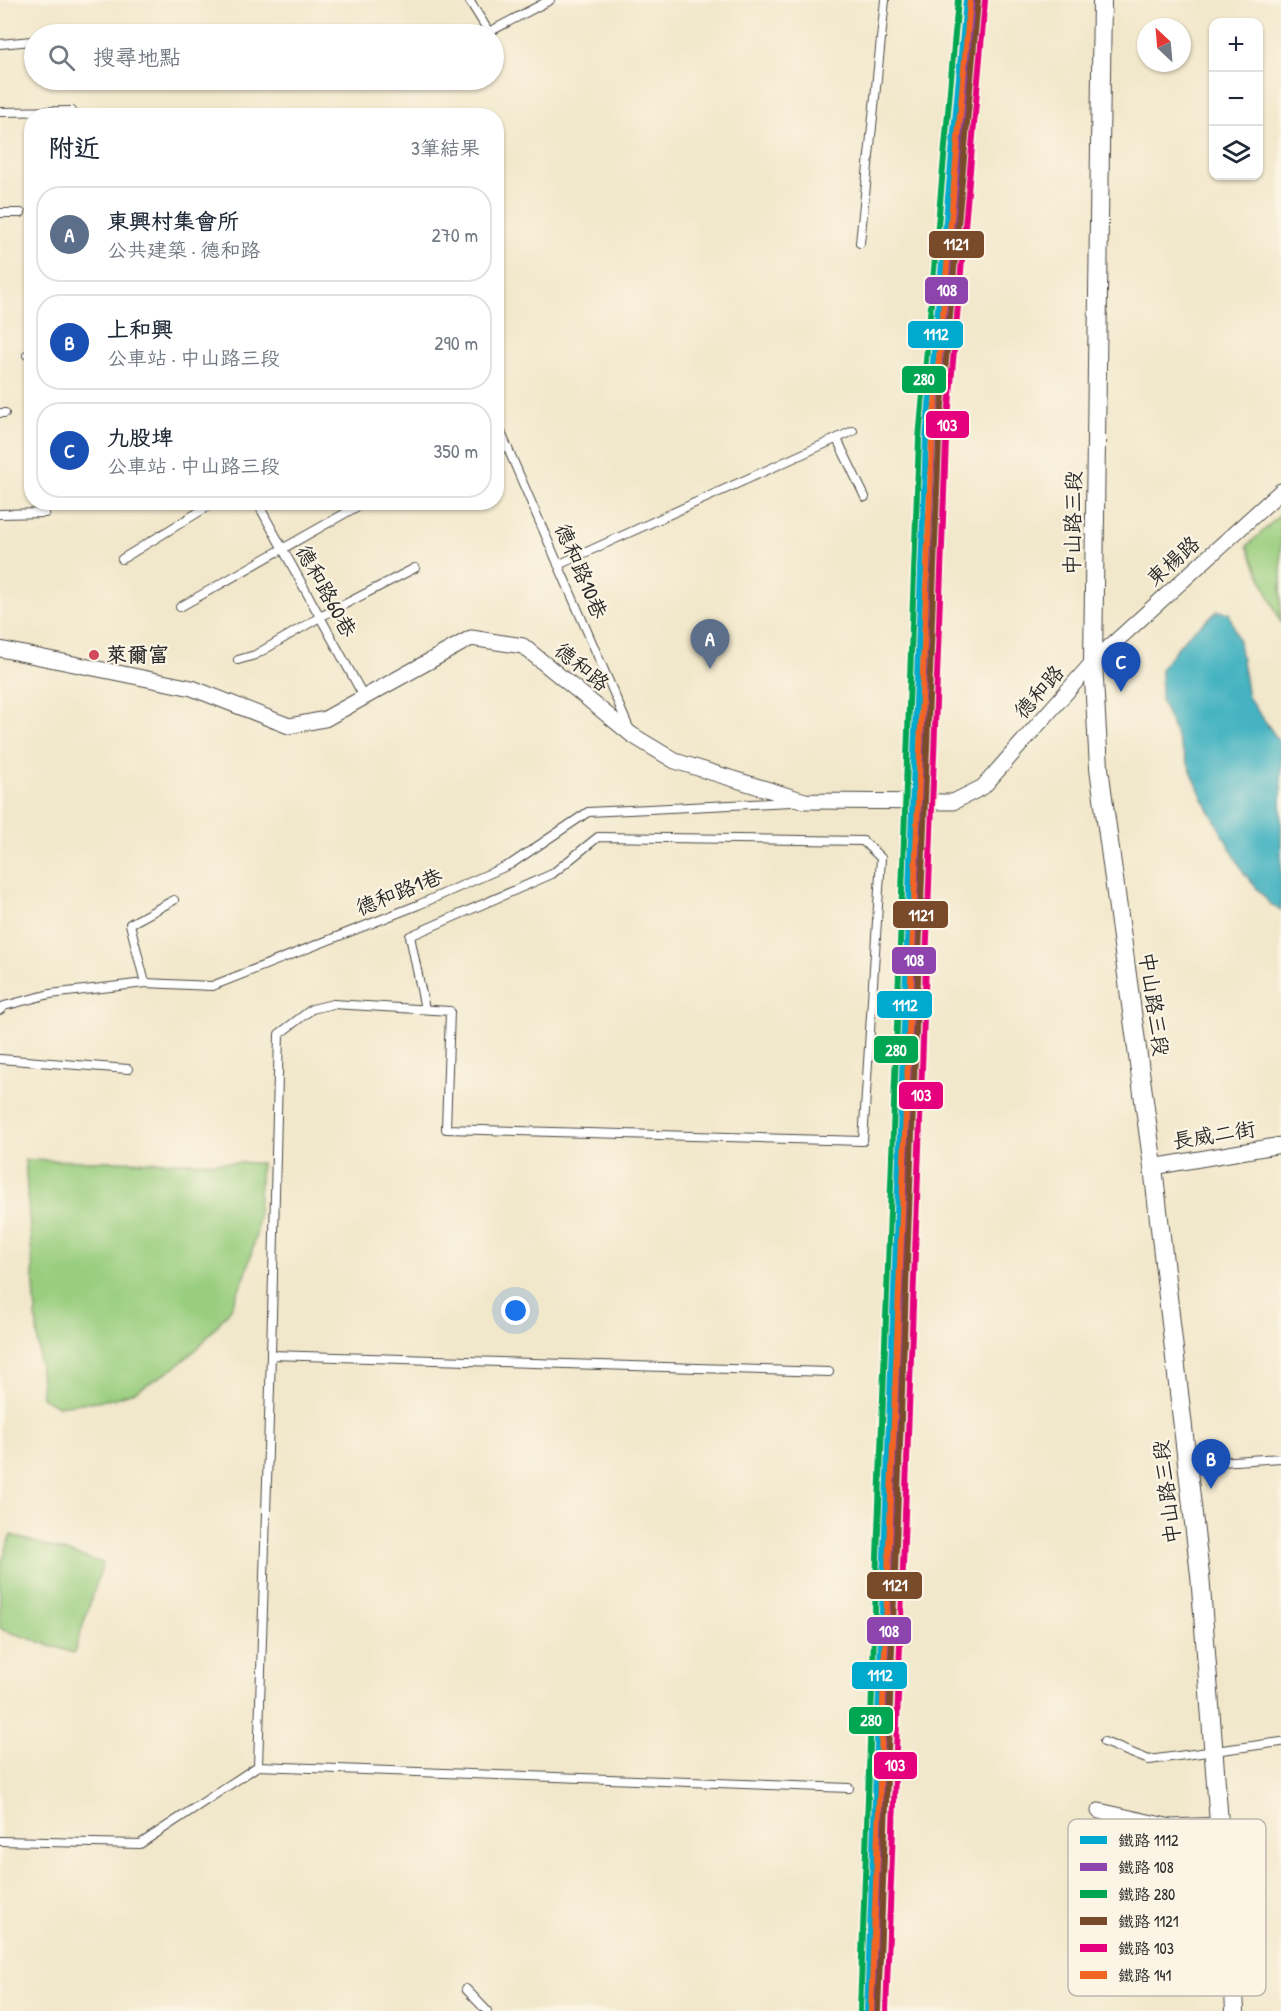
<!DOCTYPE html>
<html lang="zh-TW">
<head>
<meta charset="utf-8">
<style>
  body { margin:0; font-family:"Patrick Hand","LXGW WenKai TC",sans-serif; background:#f2f2f3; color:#1f2937 }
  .controls { position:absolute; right:18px; top:18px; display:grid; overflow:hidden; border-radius:12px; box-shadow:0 2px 4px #0004 }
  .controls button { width:54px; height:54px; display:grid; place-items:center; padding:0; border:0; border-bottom:2px solid #e0e1e3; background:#fff; color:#1f2937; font:30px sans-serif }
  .compass { position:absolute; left:1137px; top:18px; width:54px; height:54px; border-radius:50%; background:#fff; box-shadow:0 2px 4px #0004; rotate:334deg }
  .you { position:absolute; left:516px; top:1311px; width:21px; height:21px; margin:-15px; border:4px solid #fff; border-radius:50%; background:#1a73e8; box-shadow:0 0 0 9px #1a73e833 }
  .badge { display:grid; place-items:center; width:39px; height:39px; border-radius:50%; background:#d1495b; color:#fff; font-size:20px; font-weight:700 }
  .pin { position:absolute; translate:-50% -50px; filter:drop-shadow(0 2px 3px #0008) }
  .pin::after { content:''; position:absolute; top:32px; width:21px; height:18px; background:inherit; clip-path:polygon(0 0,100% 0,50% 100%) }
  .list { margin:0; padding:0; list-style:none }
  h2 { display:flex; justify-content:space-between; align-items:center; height:78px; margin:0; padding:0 24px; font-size:26px }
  h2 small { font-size:20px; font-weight:400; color:#747a83 }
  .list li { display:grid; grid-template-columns:39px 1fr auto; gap:18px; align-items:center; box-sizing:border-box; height:96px; margin:0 12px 12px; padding:0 12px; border:2px solid #e0e1e3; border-radius:24px }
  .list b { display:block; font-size:22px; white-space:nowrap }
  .list p { margin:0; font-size:20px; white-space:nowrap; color:#747a83 }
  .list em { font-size:20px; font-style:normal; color:#747a83 }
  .icon { flex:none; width:33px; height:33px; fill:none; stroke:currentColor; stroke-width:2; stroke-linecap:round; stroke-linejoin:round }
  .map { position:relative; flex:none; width:1281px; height:2011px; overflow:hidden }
  .search { position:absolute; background:#fff; box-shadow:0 2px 4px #0004; left:24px; top:24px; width:480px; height:66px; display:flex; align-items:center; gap:15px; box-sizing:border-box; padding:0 21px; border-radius:33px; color:#747a83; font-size:22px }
  .panel { position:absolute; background:#fff; box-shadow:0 2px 4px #0004; left:24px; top:108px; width:480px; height:402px; border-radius:24px }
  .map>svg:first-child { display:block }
  .green { fill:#9ace7f; stroke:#627c55; stroke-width:1.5 }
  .water { fill:#45b3c1; stroke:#386f76; stroke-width:1.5 }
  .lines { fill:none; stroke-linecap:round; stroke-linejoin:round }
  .service-casing { stroke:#494743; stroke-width:10 }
  .minor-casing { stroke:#494743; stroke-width:17 }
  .tertiary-casing { stroke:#494743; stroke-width:20 }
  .service { stroke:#fff; stroke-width:8 }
  .minor { stroke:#fff; stroke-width:15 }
  .tertiary { stroke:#fff; stroke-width:18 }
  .rail-1-casing { stroke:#fcf5e5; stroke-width:10 }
  .rail-2-casing { stroke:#fcf5e5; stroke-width:10 }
  .rail-3-casing { stroke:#fcf5e5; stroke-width:10 }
  .rail-4-casing { stroke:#fcf5e5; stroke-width:10 }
  .rail-5-casing { stroke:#fcf5e5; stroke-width:10 }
  .rail-6-casing { stroke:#fcf5e5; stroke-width:10 }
  .rail-1 { stroke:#00a9ce; stroke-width:6 }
  .rail-2 { stroke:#8e44ad; stroke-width:6 }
  .rail-3 { stroke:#00a651; stroke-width:6 }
  .rail-4 { stroke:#7a4b2a; stroke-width:6 }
  .rail-5 { stroke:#e5007d; stroke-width:6 }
  .rail-6 { stroke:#f26522; stroke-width:6 }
  .poi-dot { fill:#d1495b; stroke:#fcf5e5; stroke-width:2 }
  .labels { text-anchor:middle; stroke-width:4.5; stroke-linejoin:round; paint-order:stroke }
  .street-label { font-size:21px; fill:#2b2b2b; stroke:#fcf5e5 }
  .poi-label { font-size:21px; font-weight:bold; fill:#2b2b2b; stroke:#fcf5e5; text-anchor:start }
  .key { fill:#fcf5e5; stroke:#bdb8ad; stroke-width:1.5 }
  .key-label { font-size:16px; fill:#2b2b2b }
  .line-badge { stroke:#fcf5e5; stroke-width:2 }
  .badge-label { font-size:16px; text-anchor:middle; font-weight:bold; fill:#fff }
</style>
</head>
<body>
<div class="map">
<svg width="1281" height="2011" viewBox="0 0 1281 2011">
  <rect width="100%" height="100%" fill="#fcf5e5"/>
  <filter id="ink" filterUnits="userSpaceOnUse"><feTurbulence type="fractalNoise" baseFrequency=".0167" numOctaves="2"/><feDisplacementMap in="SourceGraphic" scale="12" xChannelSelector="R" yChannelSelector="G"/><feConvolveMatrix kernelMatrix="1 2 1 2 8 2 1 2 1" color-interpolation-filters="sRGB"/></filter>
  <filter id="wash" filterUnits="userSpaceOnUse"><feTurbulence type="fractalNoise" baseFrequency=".008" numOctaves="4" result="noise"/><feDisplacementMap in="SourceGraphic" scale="24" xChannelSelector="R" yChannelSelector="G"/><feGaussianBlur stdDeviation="1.35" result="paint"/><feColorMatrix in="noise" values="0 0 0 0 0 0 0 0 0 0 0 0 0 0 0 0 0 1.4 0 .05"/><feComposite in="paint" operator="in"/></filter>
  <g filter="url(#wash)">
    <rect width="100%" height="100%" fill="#f1e7ca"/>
    <path class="green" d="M1281,514v109l-34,-77z
      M25,1160l236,3 -4,68 -11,43 -16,36 -31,37 -26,22 -39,23 -21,7 -55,7 -16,-9z
      M11,1535l92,28 -29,90 -74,-24v-61z"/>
    <path class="water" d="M1218,611l11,2 10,29 9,55 33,47v166l-11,-6 -26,-31 -41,-74 -42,-99v-32l26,-32z"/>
  </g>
  <g filter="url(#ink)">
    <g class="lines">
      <defs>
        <path id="service" d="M469,0l20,32 61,-32
          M0,44l32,-3
          M0,112l72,-1
          M0,213h21
          M860,243l25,-243
          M27,355l5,-3
          M0,413h5
          M496,421l133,307
          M837,439l28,58
          M257,502l107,195
          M0,514l45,-1
          M122,559l93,-57
          M558,565l295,-134
          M180,607l185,-105
          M238,660l17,-5 65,-38 95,-49
          M145,983l-15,-59 44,-24
          M425,1009l-15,-73 142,-62 46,-37 265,4 18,17 -18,283 -417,-12 4,-118 -117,-7 -21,5 -33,25 -8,321 558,17
          M0,1010l4,-4 46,-12 95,-11 67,3 206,-81 93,-41 77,-52 204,-10
          M0,1059l128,10
          M1188,1464l93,-6
          M1104,1742l45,18 132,-18
          M258,1766l13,-411
          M0,1841l140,3 118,-78 591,22
          M466,1989l21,22"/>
        <path id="minor" d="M0,649l192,39 97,38 36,-7 146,-81 52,8 109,89 43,26 130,40 148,1 30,-15 110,-125 188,-171
          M1153,1167l128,-22
          M1099,1811l72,16 49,-2"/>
        <path id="tertiary" d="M1102,0l-9,662 6,106 54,399 47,408 23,300 9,81 3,55"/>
      </defs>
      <use href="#service" class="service-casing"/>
      <use href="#minor" class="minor-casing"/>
      <use href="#tertiary" class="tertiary-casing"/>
      <use href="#service" class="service"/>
      <use href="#minor" class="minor"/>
      <use href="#tertiary" class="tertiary"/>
      <defs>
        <path id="rail-1" d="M867,2011l59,-1572 40,-439"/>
        <path id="rail-2" d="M875,2011l58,-1572 40,-438"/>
        <path id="rail-3" d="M860,2011l59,-1572 39,-439"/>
        <path id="rail-4" d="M878,2011l61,-1571 39,-440"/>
        <path id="rail-5" d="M886,2011l60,-1571 39,-439"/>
        <path id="rail-6" d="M871,2011l61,-1571 38,-440"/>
      </defs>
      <use href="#rail-1" class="rail-1-casing"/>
      <use href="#rail-2" class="rail-2-casing"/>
      <use href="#rail-3" class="rail-3-casing"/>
      <use href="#rail-4" class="rail-4-casing"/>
      <use href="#rail-5" class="rail-5-casing"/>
      <use href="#rail-6" class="rail-6-casing"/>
      <use href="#rail-1" class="rail-1"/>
      <use href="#rail-2" class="rail-2"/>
      <use href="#rail-3" class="rail-3"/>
      <use href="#rail-4" class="rail-4"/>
      <use href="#rail-5" class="rail-5"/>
      <use href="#rail-6" class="rail-6"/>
    </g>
  </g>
  <circle class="poi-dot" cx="94" cy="655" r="6"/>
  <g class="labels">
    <g class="street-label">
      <text transform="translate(1073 523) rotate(-89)" y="7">中山路三段</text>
      <text transform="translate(1173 561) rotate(-42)" y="7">東楊路</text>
      <text transform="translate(581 571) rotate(67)" y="7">德和路10巷</text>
      <text transform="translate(326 591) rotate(61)" y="7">德和路60巷</text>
      <text transform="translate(582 667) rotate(39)" y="7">德和路</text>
      <text transform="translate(1039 692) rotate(-49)" y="7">德和路</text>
      <text transform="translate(399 892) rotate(-22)" y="7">德和路1巷</text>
      <text transform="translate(1154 1004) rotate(82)" y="7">中山路三段</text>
      <text transform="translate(1214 1135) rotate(-9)" y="7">長威二街</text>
      <text transform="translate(1167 1492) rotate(-97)" y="7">中山路三段</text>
    </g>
    <g class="poi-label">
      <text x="106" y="662">萊爾富</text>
    </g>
  </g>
  <rect x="1068" y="1819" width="198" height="177" rx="9" class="key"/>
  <rect x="1080" y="1836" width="27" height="8" fill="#00a9ce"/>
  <rect x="1080" y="1863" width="27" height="8" fill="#8e44ad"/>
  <rect x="1080" y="1890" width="27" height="8" fill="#00a651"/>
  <rect x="1080" y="1917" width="27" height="8" fill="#7a4b2a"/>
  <rect x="1080" y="1944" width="27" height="8" fill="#e5007d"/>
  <rect x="1080" y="1971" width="27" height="8" fill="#f26522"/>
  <g class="key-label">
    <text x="1118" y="1846">鐵路 1112</text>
    <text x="1118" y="1873">鐵路 108</text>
    <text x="1118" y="1900">鐵路 280</text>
    <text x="1118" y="1927">鐵路 1121</text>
    <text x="1118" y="1954">鐵路 103</text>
    <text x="1118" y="1981">鐵路 141</text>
  </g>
  <g class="line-badge">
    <rect x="928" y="230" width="57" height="29" rx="6" fill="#7a4b2a"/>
    <rect x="924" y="276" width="45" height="29" rx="6" fill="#8e44ad"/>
    <rect x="907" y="320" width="57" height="29" rx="6" fill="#00a9ce"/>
    <rect x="901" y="365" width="46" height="29" rx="6" fill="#00a651"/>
    <rect x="925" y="410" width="45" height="29" rx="6" fill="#e5007d"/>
    <rect x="892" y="900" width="57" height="29" rx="6" fill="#7a4b2a"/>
    <rect x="891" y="946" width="46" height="29" rx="6" fill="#8e44ad"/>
    <rect x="876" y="990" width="57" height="29" rx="6" fill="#00a9ce"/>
    <rect x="873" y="1035" width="46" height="29" rx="6" fill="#00a651"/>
    <rect x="898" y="1081" width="46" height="29" rx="6" fill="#e5007d"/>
    <rect x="866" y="1571" width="57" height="29" rx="6" fill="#7a4b2a"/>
    <rect x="866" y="1616" width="46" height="29" rx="6" fill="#8e44ad"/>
    <rect x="851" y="1661" width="57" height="29" rx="6" fill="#00a9ce"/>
    <rect x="848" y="1706" width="46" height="29" rx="6" fill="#00a651"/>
    <rect x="873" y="1751" width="45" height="29" rx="6" fill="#e5007d"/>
  </g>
  <g class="badge-label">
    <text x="956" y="250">1121</text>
    <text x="947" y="296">108</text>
    <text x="936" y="340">1112</text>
    <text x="924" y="385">280</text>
    <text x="947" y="431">103</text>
    <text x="921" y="921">1121</text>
    <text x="914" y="966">108</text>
    <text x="905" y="1011">1112</text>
    <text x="896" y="1056">280</text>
    <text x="921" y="1101">103</text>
    <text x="895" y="1591">1121</text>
    <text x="889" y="1637">108</text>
    <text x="880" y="1681">1112</text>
    <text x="871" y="1726">280</text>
    <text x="895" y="1771">103</text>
  </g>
</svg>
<div class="controls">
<button>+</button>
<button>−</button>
<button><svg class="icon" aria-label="layers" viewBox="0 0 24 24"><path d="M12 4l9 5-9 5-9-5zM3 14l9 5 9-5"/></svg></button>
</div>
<svg class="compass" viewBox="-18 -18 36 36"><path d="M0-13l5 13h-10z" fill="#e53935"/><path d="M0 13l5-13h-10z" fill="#747a83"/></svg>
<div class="you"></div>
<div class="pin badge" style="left:710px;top:669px;background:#5c6f8a">A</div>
<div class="pin badge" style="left:1211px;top:1489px;background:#1a4fb4">B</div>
<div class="pin badge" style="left:1121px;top:692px;background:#1a4fb4">C</div>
<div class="search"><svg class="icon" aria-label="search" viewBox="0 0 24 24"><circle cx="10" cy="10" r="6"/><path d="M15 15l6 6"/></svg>搜尋地點</div>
<section class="panel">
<h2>附近<small>3筆結果</small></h2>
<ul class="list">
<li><span class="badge" style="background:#5c6f8a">A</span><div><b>東興村集會所</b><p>公共建築 · 德和路</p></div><em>270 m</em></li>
<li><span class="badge" style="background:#1a4fb4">B</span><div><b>上和興</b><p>公車站 · 中山路三段</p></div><em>290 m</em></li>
<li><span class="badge" style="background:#1a4fb4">C</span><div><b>九股埤</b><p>公車站 · 中山路三段</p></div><em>350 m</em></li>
</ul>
</section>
</div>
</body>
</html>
